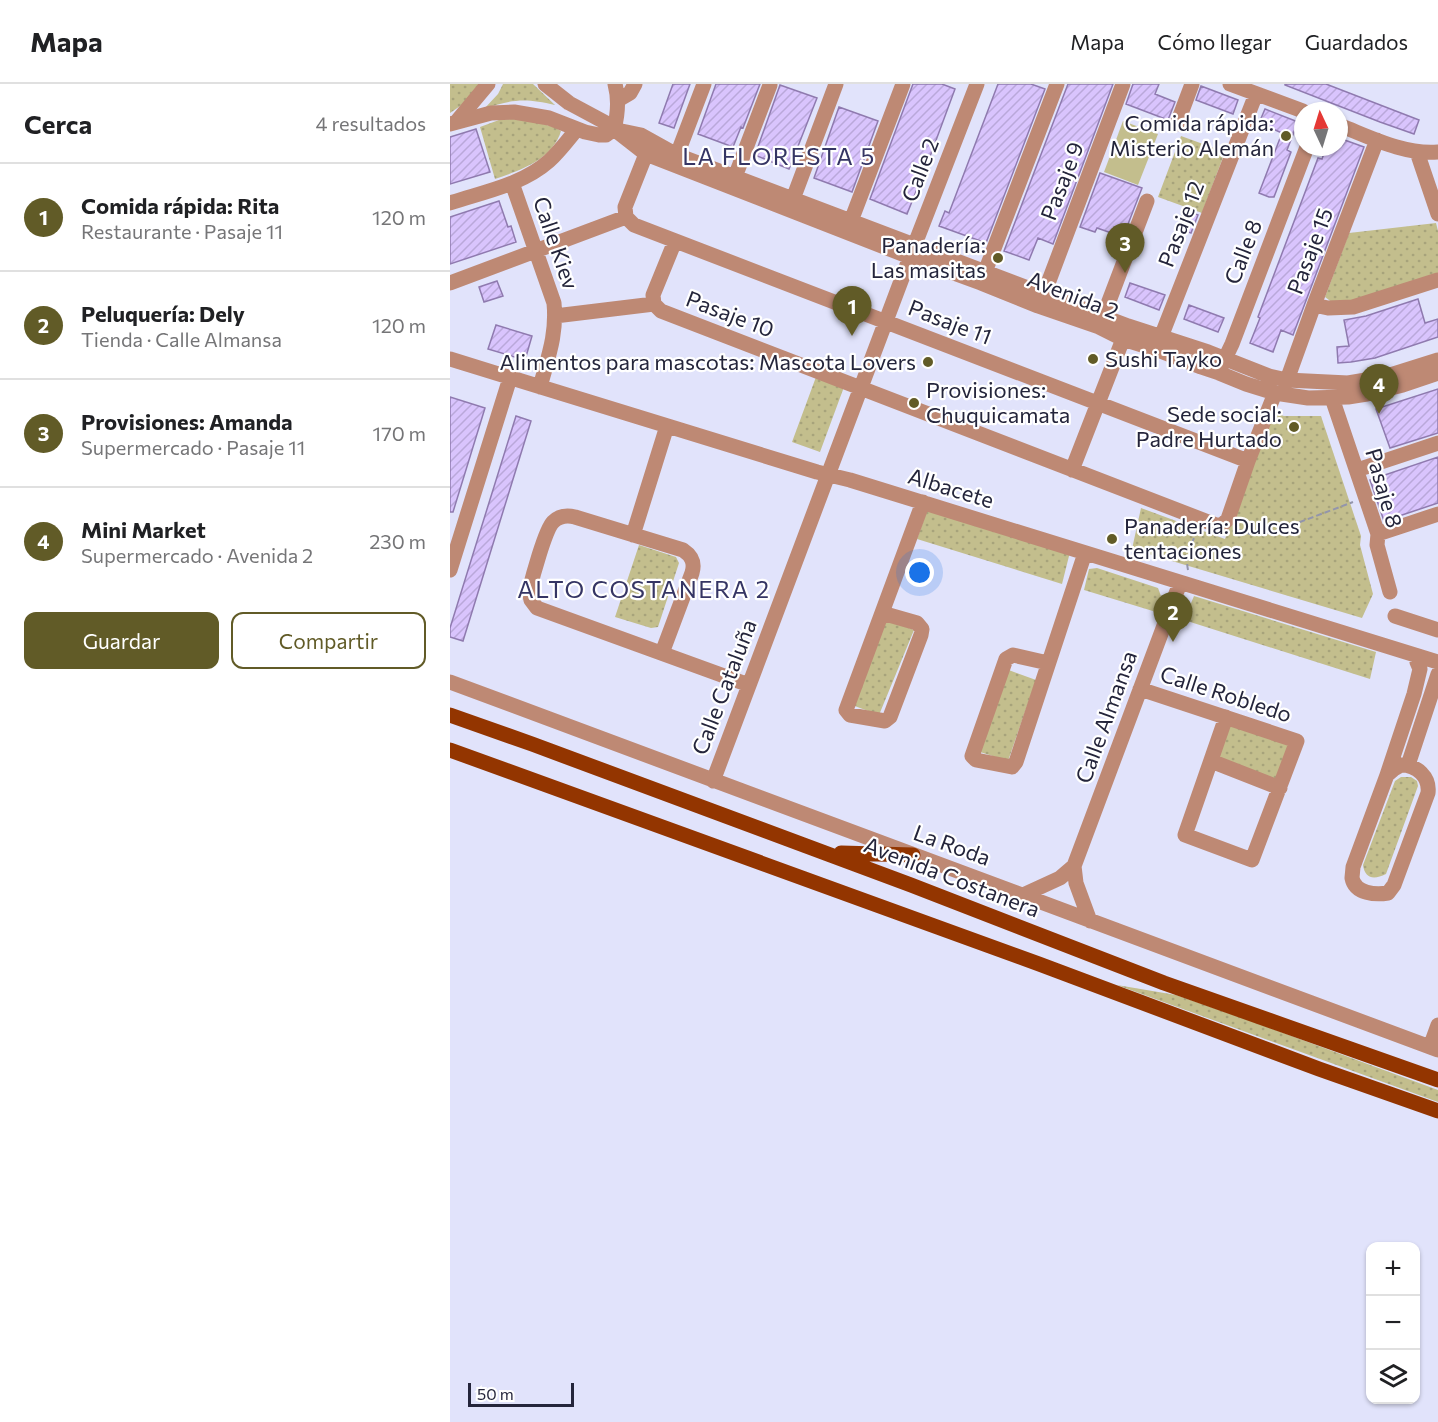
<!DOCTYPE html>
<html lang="es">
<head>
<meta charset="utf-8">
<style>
  body { margin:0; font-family:Commissioner,sans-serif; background:#f6f6f6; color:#202124 }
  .controls { position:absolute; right:18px; bottom:18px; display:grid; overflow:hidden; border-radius:12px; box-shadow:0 2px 4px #0004 }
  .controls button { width:54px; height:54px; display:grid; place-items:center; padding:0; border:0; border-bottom:2px solid #e0e0e0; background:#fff; color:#202124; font:30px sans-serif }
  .compass { position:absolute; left:844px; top:18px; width:54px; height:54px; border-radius:50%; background:#fff; box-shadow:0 2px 4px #0004; rotate:356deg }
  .scale { position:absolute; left:18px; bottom:15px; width:106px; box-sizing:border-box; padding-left:6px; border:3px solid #24253b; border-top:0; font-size:16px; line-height:21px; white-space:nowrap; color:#24253b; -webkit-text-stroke:4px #fff; paint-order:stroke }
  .you { position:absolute; left:470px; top:489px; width:21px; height:21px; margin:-15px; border:4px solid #fff; border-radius:50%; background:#1a73e8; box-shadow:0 0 0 9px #1a73e833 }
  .badge { display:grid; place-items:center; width:39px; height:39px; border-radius:50%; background:#615b27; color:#fff; font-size:20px; font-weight:700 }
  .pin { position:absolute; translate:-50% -50px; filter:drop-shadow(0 2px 3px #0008) }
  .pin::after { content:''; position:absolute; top:32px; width:21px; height:18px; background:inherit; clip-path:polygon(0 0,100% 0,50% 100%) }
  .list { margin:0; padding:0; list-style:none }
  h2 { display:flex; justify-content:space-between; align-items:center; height:78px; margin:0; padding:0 24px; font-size:26px }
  h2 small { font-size:20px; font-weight:400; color:#757577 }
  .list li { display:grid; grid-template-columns:39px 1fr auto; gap:18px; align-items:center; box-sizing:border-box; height:108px; padding:0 24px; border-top:2px solid #e0e0e0 }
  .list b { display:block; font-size:22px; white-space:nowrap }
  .list p { margin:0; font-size:20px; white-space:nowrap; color:#757577 }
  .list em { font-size:20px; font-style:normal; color:#757577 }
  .actions { display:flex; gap:12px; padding:18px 24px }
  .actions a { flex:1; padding:14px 0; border:2px solid #615b27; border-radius:12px; text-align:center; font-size:21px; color:#615b27 }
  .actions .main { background:#615b27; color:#fff }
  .icon { flex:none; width:33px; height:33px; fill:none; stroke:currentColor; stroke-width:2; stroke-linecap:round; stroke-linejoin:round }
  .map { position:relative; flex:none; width:988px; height:1338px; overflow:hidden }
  header { display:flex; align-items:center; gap:36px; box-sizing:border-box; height:84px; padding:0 30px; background:#fff; border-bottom:2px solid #e0e0e0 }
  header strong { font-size:28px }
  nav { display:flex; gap:33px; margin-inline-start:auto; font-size:21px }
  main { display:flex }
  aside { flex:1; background:#fff }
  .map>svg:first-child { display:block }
  .green { fill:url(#green-dots) }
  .pitch { fill:#c3be8d }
  .building { fill:url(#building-hatch); stroke:#8f7aaf; stroke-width:1.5 }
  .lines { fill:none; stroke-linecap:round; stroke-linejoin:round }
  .path { stroke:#9395ac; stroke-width:2; stroke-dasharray:6 3; stroke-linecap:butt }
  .minor { stroke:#be8974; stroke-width:15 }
  .major { stroke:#933500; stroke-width:15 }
  .poi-dot { fill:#615b27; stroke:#fff; stroke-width:2 }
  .labels { text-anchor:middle; stroke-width:4.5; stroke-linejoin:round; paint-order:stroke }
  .poi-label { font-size:22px; fill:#24253b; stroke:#fff; text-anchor:end }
  .street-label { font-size:22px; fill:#24253b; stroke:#fff }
  .neighbourhood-label { font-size:24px; letter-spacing:1.5px; fill:#353564; stroke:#fff }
</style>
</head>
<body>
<header>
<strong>Mapa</strong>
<nav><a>Mapa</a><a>Cómo llegar</a><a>Guardados</a></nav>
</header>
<main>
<aside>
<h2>Cerca<small>4 resultados</small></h2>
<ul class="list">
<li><span class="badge">1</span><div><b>Comida rápida: Rita</b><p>Restaurante · Pasaje 11</p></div><em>120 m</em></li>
<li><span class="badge">2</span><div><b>Peluquería: Dely</b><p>Tienda · Calle Almansa</p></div><em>120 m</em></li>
<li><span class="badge">3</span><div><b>Provisiones: Amanda</b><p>Supermercado · Pasaje 11</p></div><em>170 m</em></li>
<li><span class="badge">4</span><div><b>Mini Market</b><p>Supermercado · Avenida 2</p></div><em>230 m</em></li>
</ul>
<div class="actions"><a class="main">Guardar</a><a>Compartir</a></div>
</aside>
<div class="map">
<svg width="988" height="1338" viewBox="0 0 988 1338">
  <defs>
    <pattern id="green-dots" width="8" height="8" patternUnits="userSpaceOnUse" patternTransform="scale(1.5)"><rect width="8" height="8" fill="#c3be8d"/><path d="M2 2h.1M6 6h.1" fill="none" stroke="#a7a37b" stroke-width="1.8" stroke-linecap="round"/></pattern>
    <pattern id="building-hatch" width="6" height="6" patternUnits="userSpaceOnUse" patternTransform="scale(1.5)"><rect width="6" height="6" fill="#d9c4fd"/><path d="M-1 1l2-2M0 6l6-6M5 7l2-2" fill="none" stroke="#baa8da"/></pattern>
  </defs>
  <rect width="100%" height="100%" fill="#e1e3fb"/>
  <path class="green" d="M0,0h30l-14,18 -16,11z
    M53,0h30l22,21c-29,-7 -43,-6 -71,4l14,-15z
    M71,34l33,9 7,4c-9,29 -40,39 -66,48l-15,-52 19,-7z
    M731,52l44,16 -23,61 -44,-16z
    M986,139l2,8v44l-89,27 -16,1 -8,-6 24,-64z
    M366,293l28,10 -24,65 -28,-10z
    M813,325l21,7h37l40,120 -1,9 13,49 -11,24 -230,-69 9,-41 84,31 22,-61z
    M478,424l142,44 -8,32 -145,-45z
    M189,461l37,12 3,6 -21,64 -7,1 -36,-11z
    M647,484l61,20 3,8 -5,16 -72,-22 5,-21z
    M744,512l182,56 -6,27 -186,-59z
    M436,535l28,11 -35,85 -27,-10z
    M556,585l30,11 -28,81 -31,-10z
    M781,640l59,20 -16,43 -59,-25z
    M951,693h10l6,4 1,5 -32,88c-12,6 -21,5 -23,-9l32,-84z
    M667,901l59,10 72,25 190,70v12z"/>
  <path class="pitch" d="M673,37l35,13 -20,51 -34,-13z"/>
  <path class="building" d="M223,0h17l-16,44 -15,-5z
    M266,0h44l-17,44 -2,-1 -8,20 -35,-13z
    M463,0h29l13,5 -37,100h-1l-10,25 -37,-15z
    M548,0h33l14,5 -59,154 -47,-17 6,-15 4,2z
    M618,0h45l-60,160 -15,-6 -9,22 -25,-9z
    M683,0h26l-4,10 20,8 -7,18 -42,-16z
    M835,0h41l93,36 -5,14 -34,-12 -95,-37z
    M330,1l37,13 -28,71 -34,-14z
    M751,2l37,14 -5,14 -37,-14z
    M389,23l39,14 -26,71 -38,-14z
    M815,25l33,13 -11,28 4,2 -17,45h-5l-10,-4 23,-60 -23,-10z
    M26,45l14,43 -40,12v-47z
    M889,54l25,9 -71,188 -12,-5 -8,22 -23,-9 10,-25 -2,-1 60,-159 4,1 4,-12h13z
    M650,89l42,15 -19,49 -26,-9 -2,4 -15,-5z
    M49,117l9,26 3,-1 5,16 -66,22v-47z
    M734,126l14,5 -7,18 -13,-5z
    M47,197l6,15 -19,6 -5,-15z
    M680,199l35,12 -6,15 -34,-13z
    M968,215l7,24 13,-4v18l-63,21 -24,4 -13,1 -1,-16 12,-1 -5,-26 22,-4z
    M739,221l35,13 -6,14 -34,-13z
    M46,241l36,11 -7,24 -37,-11z
    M988,305v44l-48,15 -14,-39z
    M0,313l35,11 -32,104h-3z
    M66,332l15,5 -68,220 -13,-4v-9z
    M988,373v46l-54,18 -14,-41z"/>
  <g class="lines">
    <path class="path" d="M789,446l11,4 21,-1 82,-31
      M738,486c-3,-14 3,-24 8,-37"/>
    <path class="minor" d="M95,0l24,19 41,22 4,4 32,25 264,103 71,26 57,23 61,21 24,12 35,11 43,17 18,6 27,11 29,9 33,5 40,-1 19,-3 36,-9 35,-12
      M780,0l73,27
      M168,16l12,-7 5,-9
      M7,37l31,-37
      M0,40l41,-11 23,-1 35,6 36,14 14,3h7l8,-6
      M727,40l15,-40
      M889,41c31,12 65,30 99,27
      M164,45c4,-15 5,-30 1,-45
      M167,46l24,5 36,20 451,171 80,26 61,24 18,4 61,3 36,-6 54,-17
      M967,68l21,62
      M227,71l27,-71
      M285,93l35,-92
      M62,99l42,120c3,32 -6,54 -14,84
      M343,115l43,-115
      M0,119c33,-11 72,-18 99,-42 10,-9 19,-21 28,-32
      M176,133l8,8 614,236
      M176,133l-1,-10 21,-53
      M401,137l52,-137
      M535,188l72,-188
      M0,199l176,-66
      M594,210l79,-210
      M204,220l7,7 555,214h6l6,-6 20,-58 27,-68
      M204,220l-1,-9 22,-54
      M864,221l14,3 25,-1 85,-27
      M105,232l99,-12
      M653,233l44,-116
      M711,253l95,-243
      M0,275l367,113 33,8 588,182
      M771,283l11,-23 75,-197
      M837,296l27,-75 63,-165
      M882,314l46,136 -1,11 13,47
      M622,386l51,-131
      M907,386l81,-27
      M928,450l60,-20
      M183,451l34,-109
      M0,486l60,-192
      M432,529l35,10 5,6 -1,6 -31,82 -5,4 -35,-6 -4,-5 77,-208
      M945,532l43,14
      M212,569l30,-80c3,-10 0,-17 -9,-23l-108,-33c-8,-2 -16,-1 -22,5 -8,8 -21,57 -24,69l2,9 6,8 212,77
      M598,579l-35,-8 -7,4 -34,97 4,4 36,7 4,-5 69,-209
      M0,598l988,368
      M690,605l157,52 -45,119 -67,-25 41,-118
      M761,677l69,27
      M951,681c16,0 29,12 27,28l-34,92 -6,8c-12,2 -33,1 -36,-15 0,-1 1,-10 1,-11l34,-92 7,-6z
      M958,681l30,-91
      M937,691l27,-81 6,-25 -3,-7 -1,-6
      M263,697l197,-524 67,-173
      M573,811l37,-17 14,-12
      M640,837l-14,-38 -2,-17 106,-283
      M980,963l8,-22"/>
    <path class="major" d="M0,631l82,29 379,141 253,98 274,97
      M0,666l589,214 280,105 119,42
      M391,769l72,2"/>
  </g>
  <g class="poi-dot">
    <circle cx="836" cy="52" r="6"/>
    <circle cx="548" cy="174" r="6"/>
    <circle cx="643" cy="275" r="6"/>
    <circle cx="478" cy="278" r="6"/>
    <circle cx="464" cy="319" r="6"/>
    <circle cx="844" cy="343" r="6"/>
    <circle cx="662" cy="455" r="6"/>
  </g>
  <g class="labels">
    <g class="poi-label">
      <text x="824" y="47">Comida rápida:<tspan x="824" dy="25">Misterio Alemán</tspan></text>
      <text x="536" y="169">Panadería:<tspan x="536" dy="25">Las masitas</tspan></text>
      <text x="655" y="283" text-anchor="start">Sushi Tayko</text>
      <text x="466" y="286">Alimentos para mascotas: Mascota Lovers</text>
      <text x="476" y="314" text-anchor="start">Provisiones:<tspan x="476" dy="25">Chuquicamata</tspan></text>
      <text x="832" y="338">Sede social:<tspan x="832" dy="25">Padre Hurtado</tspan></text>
      <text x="674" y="450" text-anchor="start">Panadería: Dulces<tspan x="674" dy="25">tentaciones</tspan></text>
    </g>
    <g class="street-label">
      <text transform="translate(470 86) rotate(-69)" y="8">Calle 2</text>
      <text transform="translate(612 97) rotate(-69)" y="8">Pasaje 9</text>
      <text transform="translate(731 140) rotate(-69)" y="8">Pasaje 12</text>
      <text transform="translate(106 159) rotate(71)" y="8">Calle Kiev</text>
      <text transform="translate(860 167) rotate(-69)" y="8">Pasaje 15</text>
      <text transform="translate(793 168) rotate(-69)" y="8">Calle 8</text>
      <text transform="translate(623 211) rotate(21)" y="8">Avenida 2</text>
      <text transform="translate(280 230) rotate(21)" y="8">Pasaje 10</text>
      <text transform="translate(500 238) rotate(21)" y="8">Pasaje 11</text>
      <text transform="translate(501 404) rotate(17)" y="8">Albacete</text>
      <text transform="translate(934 404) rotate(74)" y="8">Pasaje 8</text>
      <text transform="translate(274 603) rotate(-69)" y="8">Calle Cataluña</text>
      <text transform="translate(776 610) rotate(18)" y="8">Calle Robledo</text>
      <text transform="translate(656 633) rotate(-70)" y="8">Calle Almansa</text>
      <text transform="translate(502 761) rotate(20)" y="8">La Roda</text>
      <text transform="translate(502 793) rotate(21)" y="8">Avenida Costanera</text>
    </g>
    <g class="neighbourhood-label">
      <text x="329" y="81">LA FLORESTA 5</text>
      <text x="194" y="514">ALTO COSTANERA 2</text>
    </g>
  </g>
</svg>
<div class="controls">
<button>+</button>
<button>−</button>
<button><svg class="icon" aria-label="layers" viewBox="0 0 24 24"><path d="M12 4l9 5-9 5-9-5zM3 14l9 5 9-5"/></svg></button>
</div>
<svg class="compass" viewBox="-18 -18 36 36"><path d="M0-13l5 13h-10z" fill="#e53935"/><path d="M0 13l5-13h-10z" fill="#757577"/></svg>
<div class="scale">50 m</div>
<div class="you"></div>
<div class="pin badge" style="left:402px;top:252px">1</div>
<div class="pin badge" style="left:723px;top:558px">2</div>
<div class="pin badge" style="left:675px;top:189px">3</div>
<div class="pin badge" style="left:929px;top:330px">4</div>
</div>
</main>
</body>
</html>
